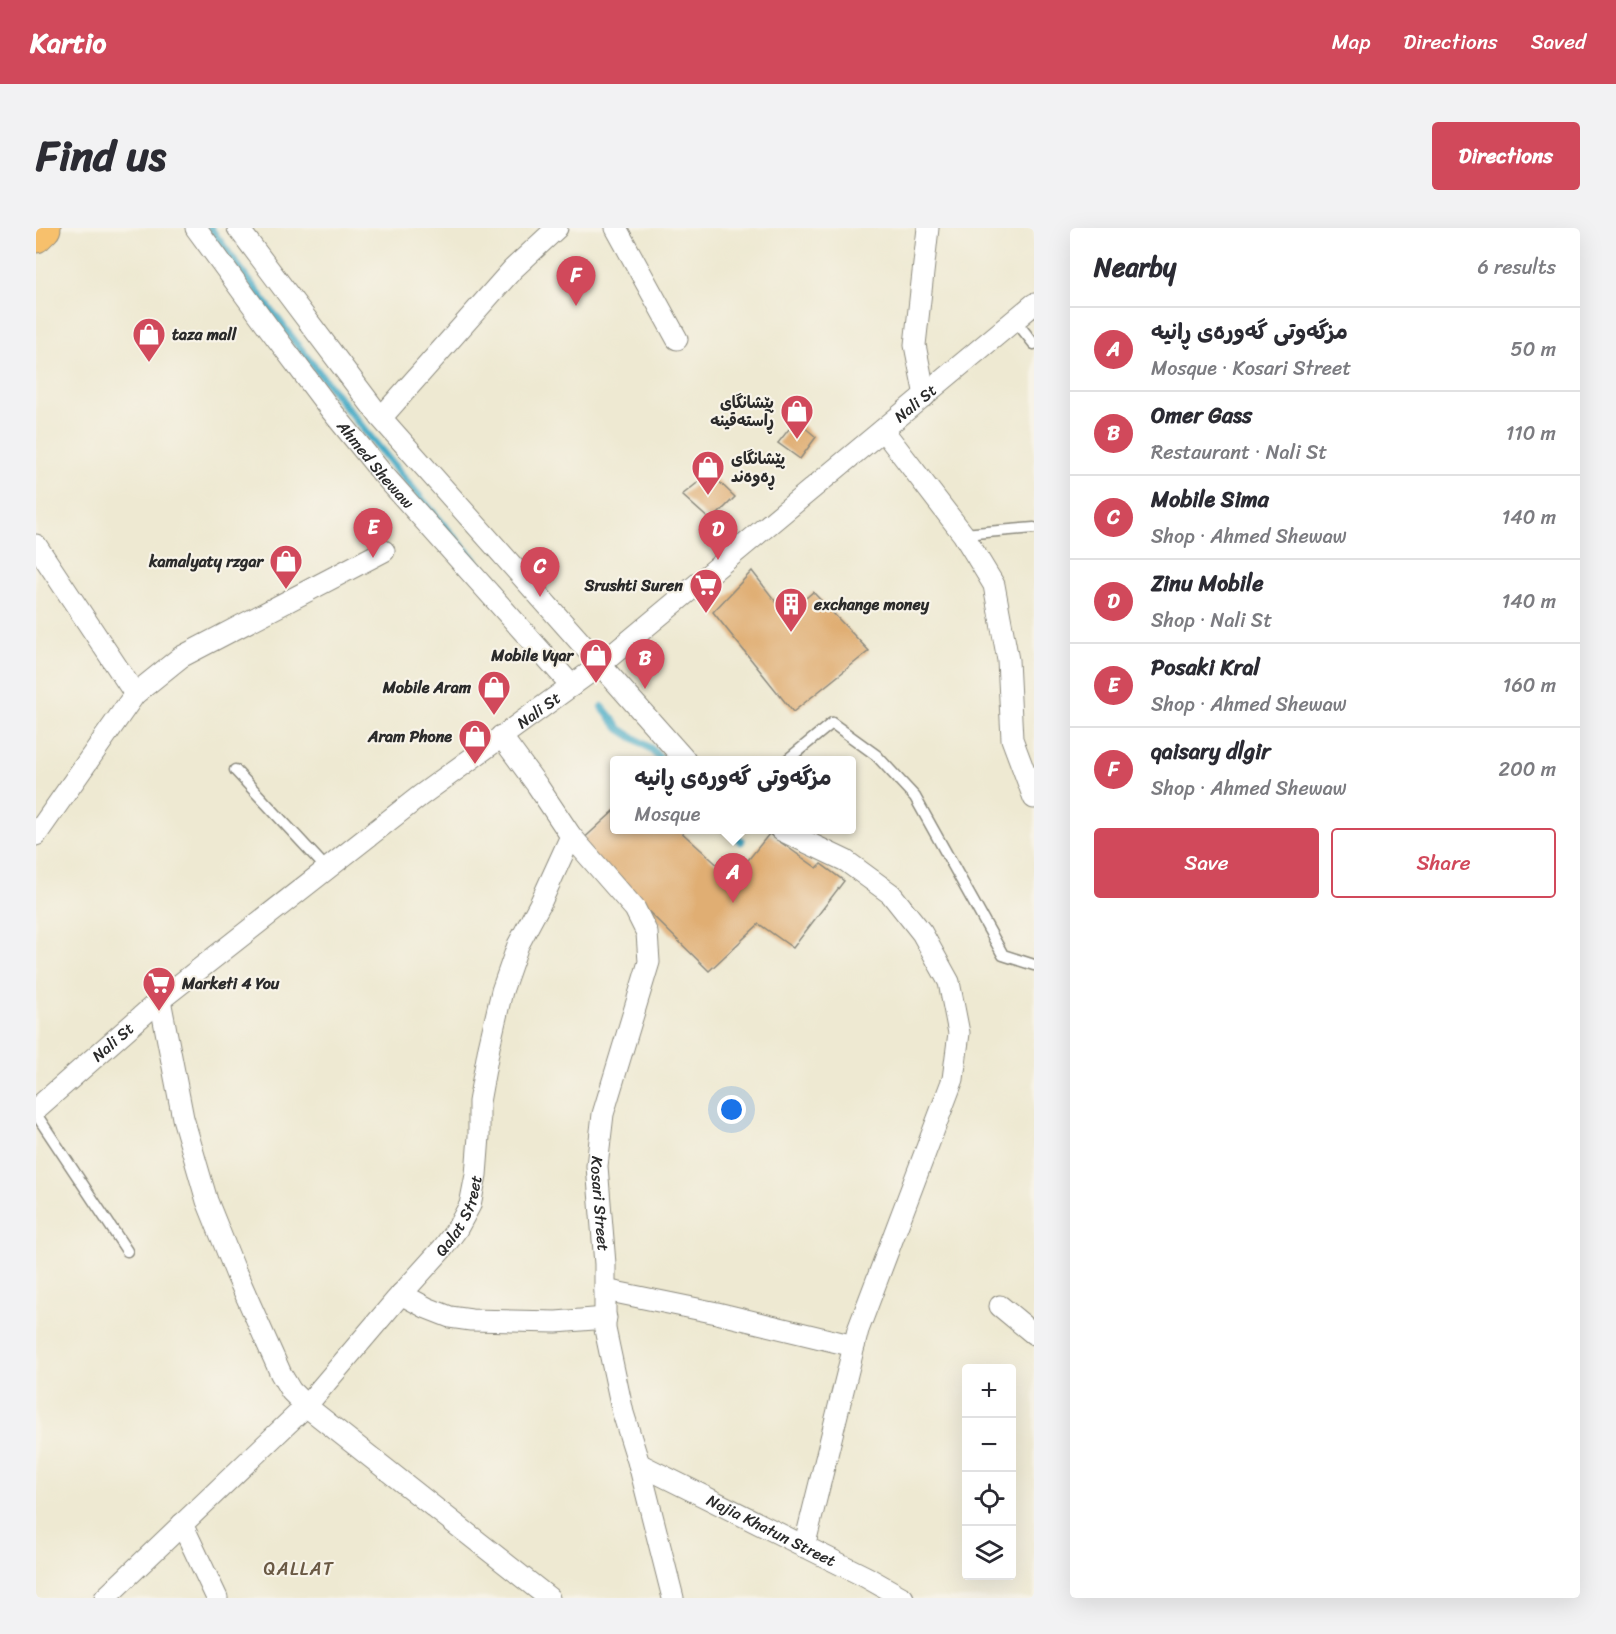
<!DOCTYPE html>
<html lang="en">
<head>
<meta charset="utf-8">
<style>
  body { margin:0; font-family:Sriracha,"Playpen Sans Arabic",sans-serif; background:#f2f2f3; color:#2b2b33 }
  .controls { position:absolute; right:18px; bottom:18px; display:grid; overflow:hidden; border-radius:6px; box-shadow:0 6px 24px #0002 }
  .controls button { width:54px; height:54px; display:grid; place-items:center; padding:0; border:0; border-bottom:2px solid #e1e1e2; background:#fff; color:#2b2b33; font:30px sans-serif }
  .you { position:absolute; left:696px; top:882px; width:21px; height:21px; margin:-15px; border:4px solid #fff; border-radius:50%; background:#1a73e8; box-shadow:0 0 0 9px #1a73e833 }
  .badge { display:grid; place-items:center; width:39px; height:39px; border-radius:50%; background:#d1495b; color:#fff; font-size:20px; font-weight:700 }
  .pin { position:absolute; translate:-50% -50px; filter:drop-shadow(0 2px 3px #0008) }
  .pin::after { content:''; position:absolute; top:32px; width:21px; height:18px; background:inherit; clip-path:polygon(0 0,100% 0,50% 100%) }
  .popup { position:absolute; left:574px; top:528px; width:246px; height:78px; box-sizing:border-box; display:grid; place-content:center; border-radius:6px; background:#fff; filter:drop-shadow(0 2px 4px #0005); font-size:20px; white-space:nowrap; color:#7c7c81 }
  .popup b { font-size:22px; color:#2b2b33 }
  .popup::after { content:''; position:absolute; left:50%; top:100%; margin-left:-12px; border:12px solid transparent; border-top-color:#fff }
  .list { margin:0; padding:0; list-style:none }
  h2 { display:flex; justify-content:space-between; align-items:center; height:78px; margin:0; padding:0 24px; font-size:26px }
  h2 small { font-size:20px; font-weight:400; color:#7c7c81 }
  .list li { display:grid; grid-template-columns:39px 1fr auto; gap:18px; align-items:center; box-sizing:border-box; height:84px; padding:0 24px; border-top:2px solid #e1e1e2 }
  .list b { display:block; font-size:22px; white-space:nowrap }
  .list p { margin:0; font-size:20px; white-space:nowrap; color:#7c7c81 }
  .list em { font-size:20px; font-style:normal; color:#7c7c81 }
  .actions { display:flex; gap:12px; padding:18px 24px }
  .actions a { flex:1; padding:14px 0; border:2px solid #d1495b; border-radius:6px; text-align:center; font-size:21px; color:#d1495b }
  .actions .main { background:#d1495b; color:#fff }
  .icon { flex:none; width:33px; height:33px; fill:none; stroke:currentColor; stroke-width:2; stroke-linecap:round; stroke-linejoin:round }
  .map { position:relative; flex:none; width:998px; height:1370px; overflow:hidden; border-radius:6px }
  header { display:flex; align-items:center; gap:36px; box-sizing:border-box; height:84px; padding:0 30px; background:#d1495b; color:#fff }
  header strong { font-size:28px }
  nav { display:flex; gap:33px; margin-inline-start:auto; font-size:21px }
  .intro { display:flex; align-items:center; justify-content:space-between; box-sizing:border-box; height:144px; padding:0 36px }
  h1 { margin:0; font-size:42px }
  .button { padding:15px 27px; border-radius:6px; background:#d1495b; color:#fff; font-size:21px; font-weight:700 }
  main { display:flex; gap:36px; padding:0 36px }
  aside { flex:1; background:#fff; border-radius:6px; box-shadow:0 6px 24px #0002 }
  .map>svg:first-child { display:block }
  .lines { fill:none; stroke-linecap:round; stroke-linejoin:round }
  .stream { stroke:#47abc6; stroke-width:8 }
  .building { fill:#e0ae73 }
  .lane-casing { stroke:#8c8a7e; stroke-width:13 }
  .street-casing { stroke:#8c8a7e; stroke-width:23 }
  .highway-casing { stroke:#8c8a7e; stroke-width:35 }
  .lane { stroke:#fff; stroke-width:10 }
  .street { stroke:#fff; stroke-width:21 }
  .highway { stroke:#f7c06c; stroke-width:33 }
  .labels { text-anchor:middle; stroke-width:4.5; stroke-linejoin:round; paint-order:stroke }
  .poi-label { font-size:16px; font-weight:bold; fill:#2b2b2b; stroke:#f7f3e8; text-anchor:end }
  .street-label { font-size:16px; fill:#2b2b2b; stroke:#f7f3e8 }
  .neighbourhood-label { font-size:18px; letter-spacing:1.5px; fill:#6a5944; stroke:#f7f3e8 }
</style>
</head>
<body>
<header>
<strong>Kartio</strong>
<nav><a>Map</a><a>Directions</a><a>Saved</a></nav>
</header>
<div class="intro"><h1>Find us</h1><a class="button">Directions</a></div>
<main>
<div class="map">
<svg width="998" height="1370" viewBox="0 0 998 1370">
  <rect width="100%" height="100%" fill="#f7f3e8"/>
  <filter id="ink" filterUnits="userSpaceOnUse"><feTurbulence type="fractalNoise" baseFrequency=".0167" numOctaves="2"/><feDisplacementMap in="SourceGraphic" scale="12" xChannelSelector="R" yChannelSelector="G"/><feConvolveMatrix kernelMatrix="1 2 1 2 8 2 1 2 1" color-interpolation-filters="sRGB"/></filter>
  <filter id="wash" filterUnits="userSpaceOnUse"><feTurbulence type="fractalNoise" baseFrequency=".008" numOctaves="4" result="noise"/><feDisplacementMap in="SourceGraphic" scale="24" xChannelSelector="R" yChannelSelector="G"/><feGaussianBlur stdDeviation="1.35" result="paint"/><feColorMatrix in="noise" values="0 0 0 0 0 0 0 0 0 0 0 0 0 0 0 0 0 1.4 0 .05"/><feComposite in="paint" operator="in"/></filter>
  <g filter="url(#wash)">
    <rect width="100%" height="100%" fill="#eee9d2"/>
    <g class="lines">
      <path class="stream" d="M174,0c87,120 178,235 276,346
        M566,479l18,22 31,20 10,11
        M693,602l12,11"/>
    </g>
    <g id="blocks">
      <path class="building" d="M760,192l20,17 -16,22 -22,-16z
        M674,245l25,24 -24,24 -29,-26z
        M716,343l34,44 27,-23 56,59 -76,61 -80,-100z
        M578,583v19h65l54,49 36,-45 48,34 4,-4 23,17 -51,67 -34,-24 -50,47 -130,-128z"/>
    </g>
  </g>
  <g filter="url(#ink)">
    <use href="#blocks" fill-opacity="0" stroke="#8c8a7e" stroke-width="1.5"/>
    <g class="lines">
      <defs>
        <path id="lane" d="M979,92l19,24
          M927,306l71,-6
          M751,532l45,-37 44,32 39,42 88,158 31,10
          M199,542l92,99
          M0,886l91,137"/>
        <g id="street">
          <path id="s1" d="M160,0l73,100 61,81 52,64 190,213"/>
          <path d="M202,0l143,190 304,342"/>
          <path d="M580,0l61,111"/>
          <path d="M889,168l-10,-51 13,-117"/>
          <path d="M345,190l132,-149 44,-41"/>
          <path d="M847,202l80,104 31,51 14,75 4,79 22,59"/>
          <path d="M0,317l99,149"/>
          <path d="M745,602l65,31 45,33 31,39 27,49 10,51 -6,46 -95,251 -54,217"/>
          <path d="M0,607l99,-141 46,-37 203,-106"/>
          <path id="s2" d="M535,608l64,73 12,24 2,29 -46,152 -6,52 8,98v65l18,84 16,51 34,134"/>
          <path d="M124,772l23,118 24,83 29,72 45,101 10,17 15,15 243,192"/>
          <path id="s3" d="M0,881l124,-109 260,-204 180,-131 434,-361"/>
          <path d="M569,1062l112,23 137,33"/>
          <path d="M365,1066l26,14 23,9 21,3 85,2 50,-4"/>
          <path d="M964,1078l34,28"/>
          <path id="s4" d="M603,1236l227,113 37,21"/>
          <path d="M146,1296l35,74"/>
          <path id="s5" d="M69,1370l201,-192 90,-106 47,-52 14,-19 13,-24 6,-30 3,-39v-34l10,-55 13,-56 16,-46 22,-41 31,-68 -34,-51 -36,-49"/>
        </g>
        <path id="highway" d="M0,8l8,-8"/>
      </defs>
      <use href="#lane" class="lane-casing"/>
      <use href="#street" class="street-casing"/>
      <use href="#highway" class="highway-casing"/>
      <use href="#lane" class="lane"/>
      <use href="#street" class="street"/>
      <use href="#highway" class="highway"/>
    </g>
  </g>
  <defs>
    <symbol id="shop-pin" viewBox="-11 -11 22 30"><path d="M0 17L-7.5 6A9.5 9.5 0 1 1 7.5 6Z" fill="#d1495b" stroke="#f7f3e8"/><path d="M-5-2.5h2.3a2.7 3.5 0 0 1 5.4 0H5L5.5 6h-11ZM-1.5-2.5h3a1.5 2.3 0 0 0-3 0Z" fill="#fff"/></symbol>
    <symbol id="supermarket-pin" viewBox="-11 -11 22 30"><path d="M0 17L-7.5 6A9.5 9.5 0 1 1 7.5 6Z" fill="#d1495b" stroke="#f7f3e8"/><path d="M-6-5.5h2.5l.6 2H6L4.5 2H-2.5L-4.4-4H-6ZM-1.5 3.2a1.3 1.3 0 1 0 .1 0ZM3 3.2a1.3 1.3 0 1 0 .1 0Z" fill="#fff"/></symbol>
    <symbol id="building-pin" viewBox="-11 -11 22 30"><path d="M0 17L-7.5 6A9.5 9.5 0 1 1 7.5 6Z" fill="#d1495b" stroke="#f7f3e8"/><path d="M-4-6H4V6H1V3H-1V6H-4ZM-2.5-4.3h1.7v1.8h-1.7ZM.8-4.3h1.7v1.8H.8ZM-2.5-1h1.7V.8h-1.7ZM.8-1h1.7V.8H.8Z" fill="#fff"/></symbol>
  </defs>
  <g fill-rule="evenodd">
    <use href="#shop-pin" x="94" y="87" width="38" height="52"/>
    <use href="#shop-pin" x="742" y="164" width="38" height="52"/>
    <use href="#shop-pin" x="653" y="220" width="38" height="52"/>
    <use href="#shop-pin" x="231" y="314" width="38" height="52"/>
    <use href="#supermarket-pin" x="651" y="338" width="38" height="52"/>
    <use href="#building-pin" x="736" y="357" width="38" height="52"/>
    <use href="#shop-pin" x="541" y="408" width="38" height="52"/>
    <use href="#shop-pin" x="439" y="440" width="38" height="52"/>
    <use href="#shop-pin" x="420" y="489" width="38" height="52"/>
    <use href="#supermarket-pin" x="104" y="736" width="38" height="52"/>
  </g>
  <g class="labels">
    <g class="poi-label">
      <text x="136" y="112" text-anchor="start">taza mall</text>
      <text x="738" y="180">پێشانگای<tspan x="738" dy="18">ڕاسته‌قینه‌</tspan></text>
      <text x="695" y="236" text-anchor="start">پێشانگای<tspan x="695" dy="18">ڕه‌وه‌ند</tspan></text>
      <text x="227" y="339">kamalyaty rzgar</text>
      <text x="647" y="363">Srushti Suren</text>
      <text x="778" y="382" text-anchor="start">exchange money</text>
      <text x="537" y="433">Mobile Vyar</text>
      <text x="435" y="465">Mobile Aram</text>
      <text x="416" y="514">Aram Phone</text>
      <text x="146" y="761" text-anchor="start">Marketi 4 You</text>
    </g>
    <g class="street-label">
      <text dy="6" stroke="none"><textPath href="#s3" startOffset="1128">Nali St</textPath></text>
      <text dy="6" stroke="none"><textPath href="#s1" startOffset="297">Ahmed Shewaw</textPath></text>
      <text dy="6" stroke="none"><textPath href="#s3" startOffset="642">Nali St</textPath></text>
      <text dy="6" stroke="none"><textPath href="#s3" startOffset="102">Nali St</textPath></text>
      <text dy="6" stroke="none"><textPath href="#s2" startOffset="402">Kosari Street</textPath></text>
      <text dy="6" stroke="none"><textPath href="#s5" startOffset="524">Qalat Street</textPath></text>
      <text dy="6" stroke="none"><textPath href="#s4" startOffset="148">Najia Khatun Street</textPath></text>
    </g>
    <g class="neighbourhood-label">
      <text x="263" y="1347">QALLAT</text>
    </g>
  </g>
</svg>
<div class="controls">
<button>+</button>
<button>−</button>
<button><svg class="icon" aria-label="locate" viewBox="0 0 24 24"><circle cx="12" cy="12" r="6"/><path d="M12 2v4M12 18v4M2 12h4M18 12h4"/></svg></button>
<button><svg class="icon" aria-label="layers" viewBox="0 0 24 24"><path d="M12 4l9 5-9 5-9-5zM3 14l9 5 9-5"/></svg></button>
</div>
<div class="you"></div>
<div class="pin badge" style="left:697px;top:675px">A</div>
<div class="popup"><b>مزگەوتی گەورەی ڕانیە</b>Mosque</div>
<div class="pin badge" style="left:609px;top:461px">B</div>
<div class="pin badge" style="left:504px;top:369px">C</div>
<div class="pin badge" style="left:682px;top:332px">D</div>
<div class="pin badge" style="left:337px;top:330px">E</div>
<div class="pin badge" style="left:540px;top:78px">F</div>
</div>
<aside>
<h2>Nearby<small>6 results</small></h2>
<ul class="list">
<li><span class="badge">A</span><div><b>مزگەوتی گەورەی ڕانیە</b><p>Mosque · Kosari Street</p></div><em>50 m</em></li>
<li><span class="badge">B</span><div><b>Omer Gass</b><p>Restaurant · Nali St</p></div><em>110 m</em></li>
<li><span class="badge">C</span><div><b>Mobile Sima</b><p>Shop · Ahmed Shewaw</p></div><em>140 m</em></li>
<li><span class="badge">D</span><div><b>Zinu Mobile</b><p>Shop · Nali St</p></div><em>140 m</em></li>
<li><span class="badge">E</span><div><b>Posaki Kral</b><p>Shop · Ahmed Shewaw</p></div><em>160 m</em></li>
<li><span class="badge">F</span><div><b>qaisary dlgir</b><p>Shop · Ahmed Shewaw</p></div><em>200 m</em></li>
</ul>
<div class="actions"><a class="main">Save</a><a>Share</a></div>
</aside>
</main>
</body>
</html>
